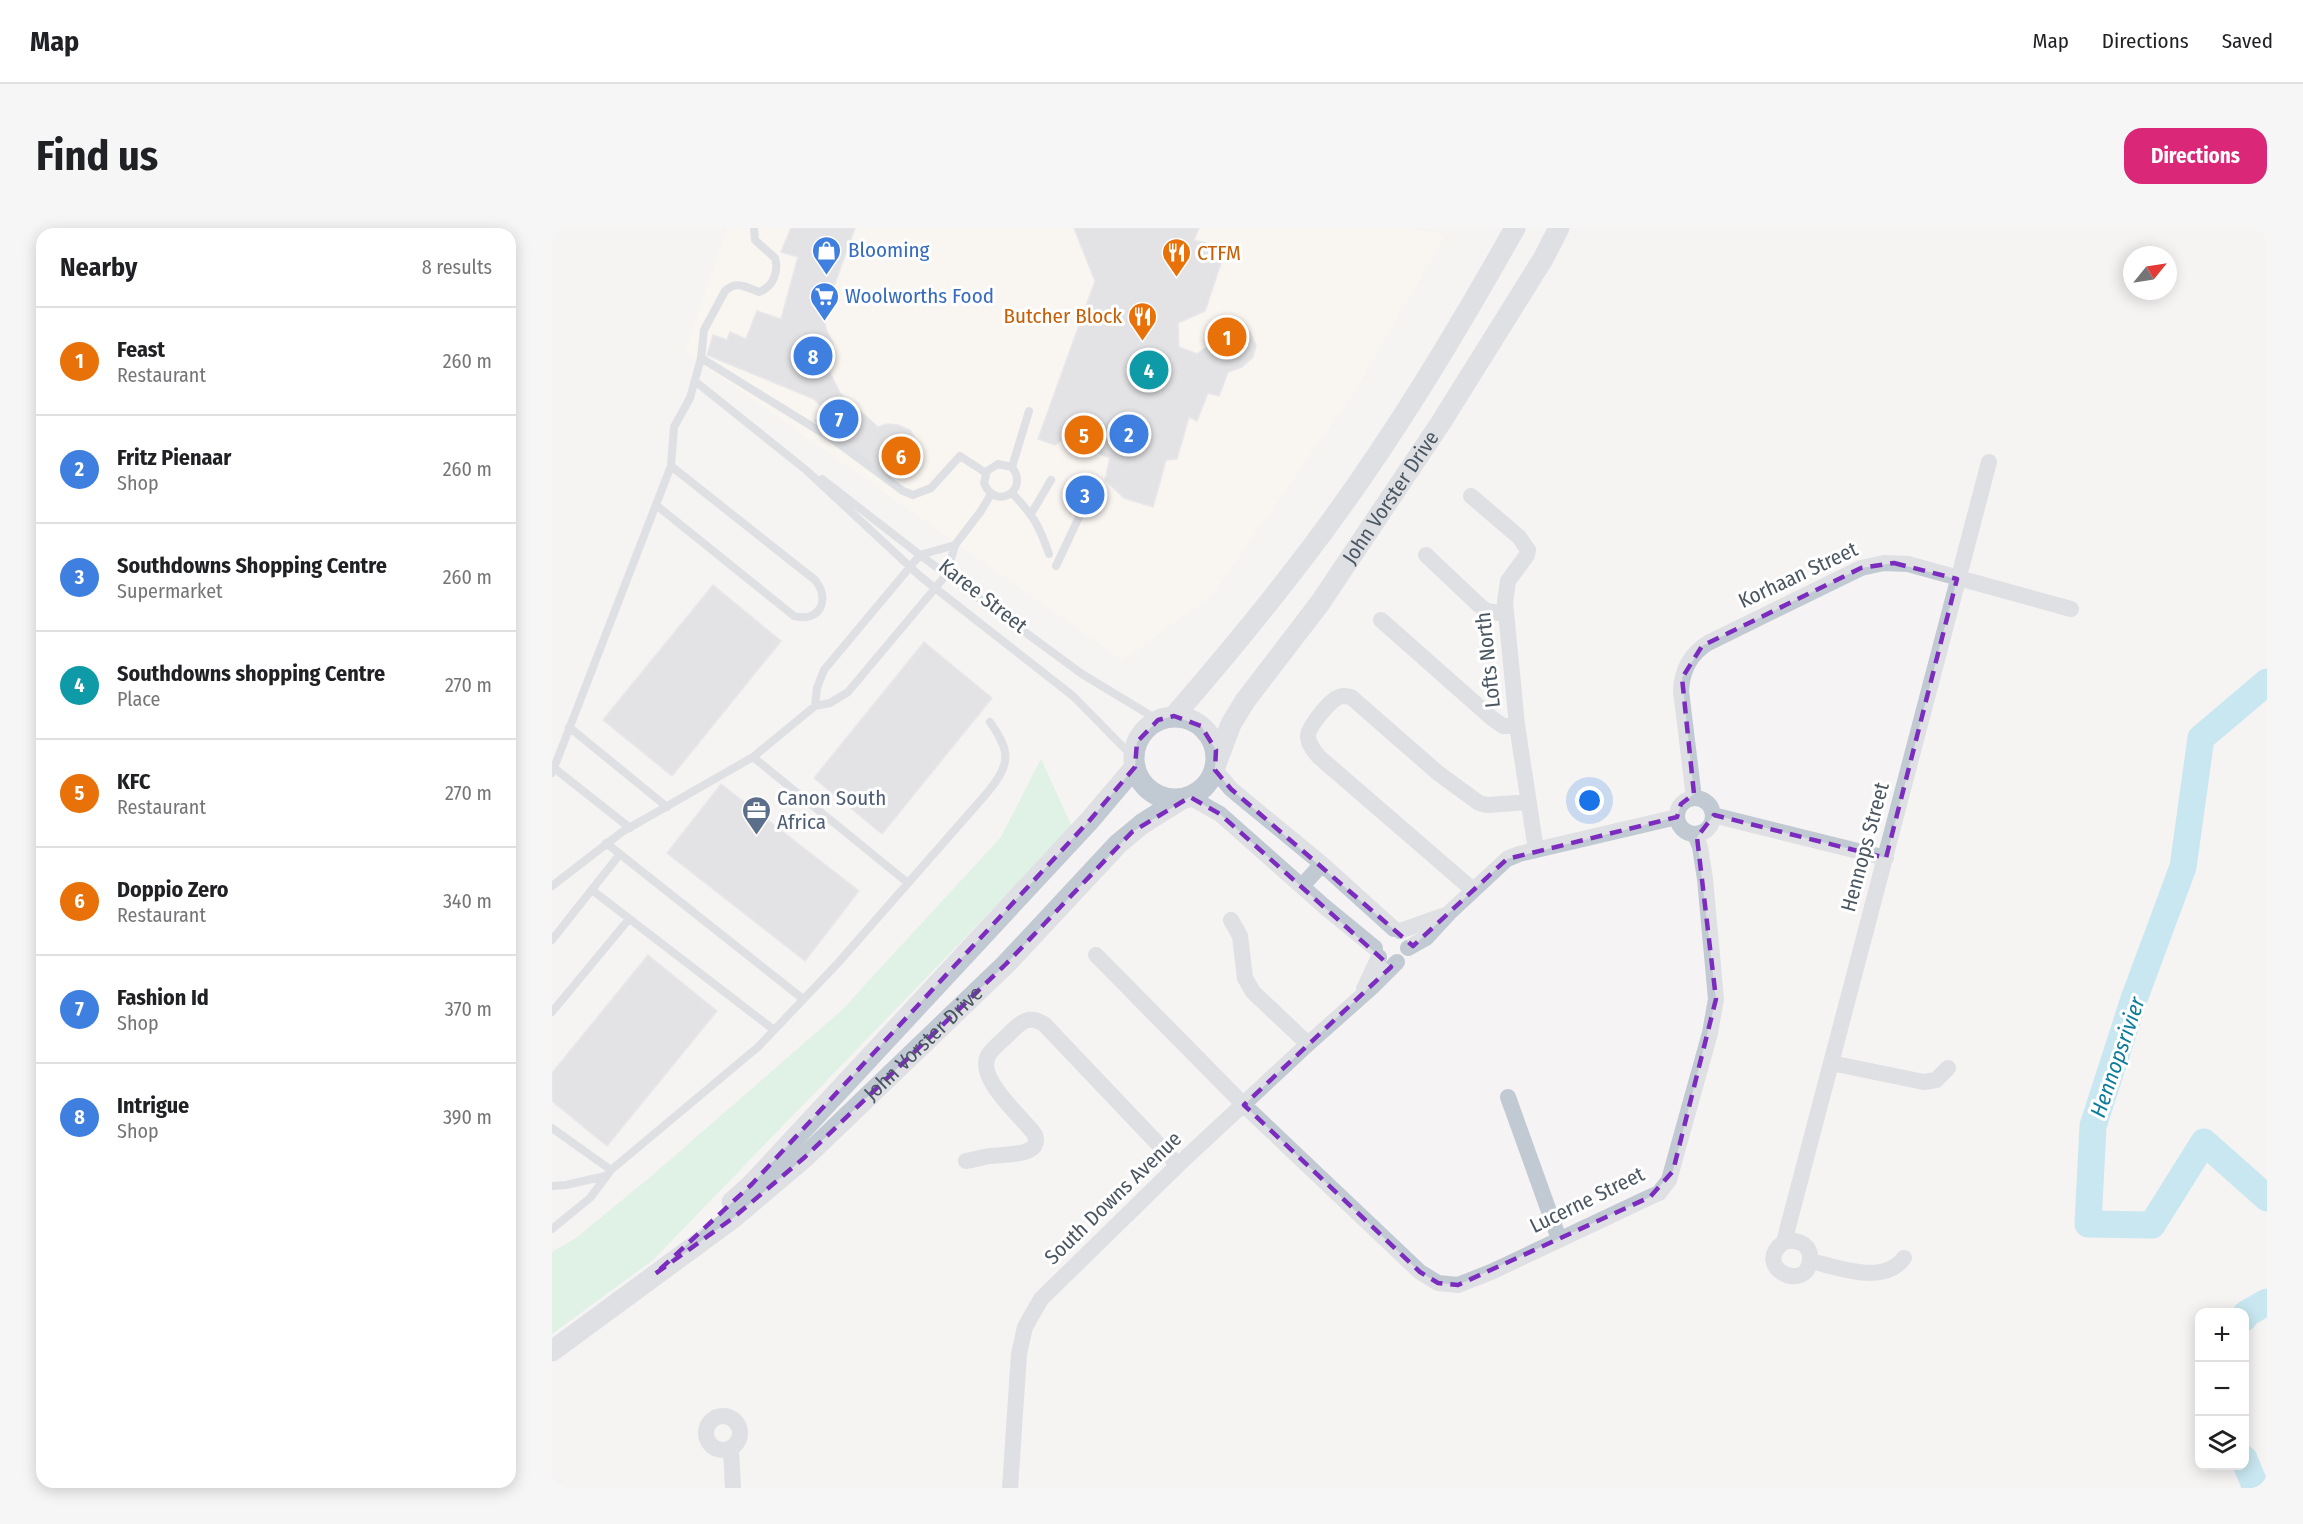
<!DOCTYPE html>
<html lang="en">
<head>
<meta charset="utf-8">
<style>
  body { margin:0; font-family:"Fira Sans Condensed",sans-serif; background:#f6f6f6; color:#202124 }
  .controls { position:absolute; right:18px; bottom:18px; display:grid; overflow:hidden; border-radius:12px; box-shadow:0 3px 15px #0003 }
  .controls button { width:54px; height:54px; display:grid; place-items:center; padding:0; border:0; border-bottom:2px solid #e0e0e0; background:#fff; color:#202124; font:30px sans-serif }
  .compass { position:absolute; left:1571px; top:18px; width:54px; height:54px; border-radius:50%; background:#fff; box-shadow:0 3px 15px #0003; rotate:60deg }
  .you { position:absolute; left:1038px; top:573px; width:21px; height:21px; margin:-15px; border:4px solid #fff; border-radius:50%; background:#1a73e8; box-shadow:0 0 0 9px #1a73e833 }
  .badge { display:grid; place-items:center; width:39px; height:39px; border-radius:50%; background:#db2777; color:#fff; font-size:20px; font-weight:700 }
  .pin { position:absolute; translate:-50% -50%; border:3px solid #fff; box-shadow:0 2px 6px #0006 }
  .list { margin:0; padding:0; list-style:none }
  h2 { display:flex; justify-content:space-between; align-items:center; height:78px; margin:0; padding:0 24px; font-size:26px }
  h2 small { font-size:20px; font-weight:400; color:#757577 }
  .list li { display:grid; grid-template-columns:39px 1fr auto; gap:18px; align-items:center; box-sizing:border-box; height:108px; padding:0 24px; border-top:2px solid #e0e0e0 }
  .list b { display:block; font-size:22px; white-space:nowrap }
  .list p { margin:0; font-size:20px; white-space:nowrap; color:#757577 }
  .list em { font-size:20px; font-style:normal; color:#757577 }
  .icon { flex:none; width:33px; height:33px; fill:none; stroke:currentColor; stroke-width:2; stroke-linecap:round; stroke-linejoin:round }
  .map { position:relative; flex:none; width:1715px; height:1260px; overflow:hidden; border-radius:18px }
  header { display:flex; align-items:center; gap:36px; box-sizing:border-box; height:84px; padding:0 30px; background:#fff; border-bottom:2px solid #e0e0e0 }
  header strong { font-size:28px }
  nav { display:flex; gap:33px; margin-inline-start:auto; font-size:21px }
  .intro { display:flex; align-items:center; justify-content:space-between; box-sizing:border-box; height:144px; padding:0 36px }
  h1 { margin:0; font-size:42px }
  .button { padding:15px 27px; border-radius:18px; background:#db2777; color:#fff; font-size:21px; font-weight:700 }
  main { display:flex; gap:36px; padding:0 36px }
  aside { flex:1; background:#fff; border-radius:18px; box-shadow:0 3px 15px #0003 }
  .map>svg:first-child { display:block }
  .commercial { fill:#fdf9ef }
  .green { fill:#c3f1d5 }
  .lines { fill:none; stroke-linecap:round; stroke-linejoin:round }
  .river { stroke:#90daee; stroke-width:27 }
  .building { fill:#cdcfd5; stroke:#d7d9de; stroke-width:1.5 }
  .service { stroke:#c1cad2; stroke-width:8 }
  .minor { stroke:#c1cad2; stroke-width:16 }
  .tertiary { stroke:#c1cad2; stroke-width:21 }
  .marked { fill:none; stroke:#7b2cbf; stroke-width:4.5; stroke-dasharray:12 8; stroke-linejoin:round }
  .labels { text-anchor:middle; stroke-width:6; stroke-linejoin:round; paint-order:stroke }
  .shop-label { font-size:21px; fill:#366cbe; stroke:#fff; text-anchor:start }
  .food-label { font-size:21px; fill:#c56008; stroke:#fff; text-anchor:start }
  .street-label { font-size:21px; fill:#4a5661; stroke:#fff }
  .service-label { font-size:21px; fill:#4e5e75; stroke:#fff; text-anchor:start }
  .water-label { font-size:22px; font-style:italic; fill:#0c7c9b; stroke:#fff }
</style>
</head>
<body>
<header>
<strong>Map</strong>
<nav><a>Map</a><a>Directions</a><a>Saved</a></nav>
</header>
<div class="intro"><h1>Find us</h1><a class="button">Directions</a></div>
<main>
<aside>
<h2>Nearby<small>8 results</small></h2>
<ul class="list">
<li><span class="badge" style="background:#e8710a">1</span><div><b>Feast</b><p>Restaurant</p></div><em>260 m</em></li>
<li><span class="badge" style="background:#3f7fe0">2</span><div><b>Fritz Pienaar</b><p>Shop</p></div><em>260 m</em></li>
<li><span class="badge" style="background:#3f7fe0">3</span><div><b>Southdowns Shopping Centre</b><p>Supermarket</p></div><em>260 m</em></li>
<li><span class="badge" style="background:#0f9aa8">4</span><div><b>Southdowns shopping Centre</b><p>Place</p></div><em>270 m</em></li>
<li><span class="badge" style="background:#e8710a">5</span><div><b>KFC</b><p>Restaurant</p></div><em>270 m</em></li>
<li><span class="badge" style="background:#e8710a">6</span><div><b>Doppio Zero</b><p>Restaurant</p></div><em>340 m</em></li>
<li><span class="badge" style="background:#3f7fe0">7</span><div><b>Fashion Id</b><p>Shop</p></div><em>370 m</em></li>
<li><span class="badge" style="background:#3f7fe0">8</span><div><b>Intrigue</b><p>Shop</p></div><em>390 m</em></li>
</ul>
</aside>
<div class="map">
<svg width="1715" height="1260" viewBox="0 0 1715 1260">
  <rect width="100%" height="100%" fill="#f5f3f3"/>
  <path class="commercial" d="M175,0h684l35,7 -93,159 -141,202 -90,64 -437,-308z"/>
  <path class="green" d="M489,531l31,68 -419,433 -101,74v-82l24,-14 79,-65 186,-162 160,-174z"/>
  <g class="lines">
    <path class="river" d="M1715,454l-66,56 -18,129 -49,132 -41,127 -5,98 64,1 52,-83 63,56
      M1692,1090l2,-4 21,-12
      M1692,1231l12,29"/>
  </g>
  <path class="building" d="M239,0h64l-31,86 2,15 7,14 -12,11 19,39 38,34 9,-3 11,1 12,5 7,11 2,14 -7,15 -13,8 -19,-6 -65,-51 9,-12 -10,-10 -107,-44 6,-20 14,5 3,-8 16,7 11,-28 24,8 17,-62 -17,-5z
    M522,0h125l-5,12 32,8 -21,63 -27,12 1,24 18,7 16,-12 4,-9 9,-7h12l12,6 6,13 -3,12 -11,10 -14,5 -9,24 -11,-3 -11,28 -8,-4 -12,42 -11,1 -13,47 -29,-9 -19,-18 5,-22 -47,-19 -8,6 -17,-6 57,-158z
    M161,357l68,56 -109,135 -69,-56z
    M372,414l68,56 -110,136 -68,-56z
    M169,556l138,107 -54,70 -138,-108z
    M96,727l69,56 -110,135 -55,-45v-28z"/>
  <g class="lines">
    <path class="service" d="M202,0l1,12 20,18c4,14 -2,29 -16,34 -13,-5 -23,-12 -34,-1l-21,39 -3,28 133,82 69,51 10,4 18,-7 29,-32 26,17
      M144,154l110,88 115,107 152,119 60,61
      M460,239l-14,-3 -11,7 -3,12c11,28 46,8 28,-16l17,-56
      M270,251l98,76 162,119 76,46
      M460,265c21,22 27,32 37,61
      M104,277l138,111c26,7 37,-17 21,-36l-144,-114
      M479,286l20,-34
      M504,338l33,-70
      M263,478l2,-18 7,-18 96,-115 35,-10
      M17,499l98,80
      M201,529l155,126
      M2,540l76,60
      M0,545l119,-307 3,-39 16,-29 11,-40
      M54,615l197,156
      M0,658l70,-54 131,-75 62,-51 15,-3 18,-11 99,-118 8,-29 26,-34 10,-17
      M40,662l182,140
      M0,712l68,-86
      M0,784l77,-93
      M0,900l59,42
      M0,958l14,-1 39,-9
      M0,1001l38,-31 21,-28 147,-123 80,-84 149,-170c24,-29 24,-41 3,-71"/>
    <path class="minor" d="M919,268l48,41 9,13 -1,5 -19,26 -3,21 12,123 19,125
      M874,327l54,51 7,5 18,3
      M829,392l112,99 10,7 14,-1
      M663,542l16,19 91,75 72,65
      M638,569l30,17 105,93 50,41
      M1142,570l-13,-107c1,-21 9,-37 27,-48l153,-75 23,-5 24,1 163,45
      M1125 588a18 18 0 1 1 36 0a18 18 0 1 1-36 0Z
      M1161,587l173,43
      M750,658l20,-22
      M921,662l-154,-133c-5,-6 -11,-13 -11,-21 0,-9 21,-34 29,-38 5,-3 8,-2 14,-1l87,76 41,30 8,2 42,-3
      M679,692l9,16 5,42 8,14 55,52
      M848,703l45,-16
      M856,720l18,-10 23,-25 58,-54 12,-5 158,-37
      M544,727l148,150 176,167 18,11 20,2 33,-13 159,-75 9,-4 10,-13 41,-147 6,-34 -11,-120 -5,-32 -5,-13
      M812,761l15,-32
      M1279,835l93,19 12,-2 12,-12
      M956,869l51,142
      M414,933c8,-1 16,-4 24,-5 13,-2 53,1 45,-21 -13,-19 -61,-57 -46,-81 6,-8 16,-16 23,-23 11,-11 18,-15 32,-7l134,141
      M1232,1014c12,-4 27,2 26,17 -2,36 -60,8 -26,-17l205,-780
      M1258,1033c29,6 73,25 94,-3
      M154 1205a17 17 0 1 1 34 0a17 17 0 1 1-34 0Z
      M179,1221l2,39
      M458,1260l9,-134 6,-27 16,-28 137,-134 130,-121 64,-57 25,-25"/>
    <g class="tertiary">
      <path d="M622,488c51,-59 100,-118 146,-180 73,-98 136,-203 195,-308"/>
      <circle cx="623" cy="530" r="41"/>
      <path id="s1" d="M664,536l15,-40 14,-23 75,-98 120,-179 103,-165 16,-31"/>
      <path d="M180,974l20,-18 338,-364 45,-53"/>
      <path id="s2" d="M0,1123l181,-133 72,-61 201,-193 112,-120 24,-20 38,-24"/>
    </g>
  </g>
  <path d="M0 0H1715V1260H0ZM1342,335l63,16 -71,279 -172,-43 -17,22 19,162 -43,172 -23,26 -192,88 -20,-2 -18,-11 -176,-167 147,-138 -171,-153 -30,-17 -58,35 -126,132 -201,193 -72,61 -78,56 97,-90 338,-364 45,-53 2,-25 21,-22 16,-4 27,10 15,24 -1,20 16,19 182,157 94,-87 170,-42 4,-13 13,-10 -12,-116 20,-32 159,-78z" fill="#f5f3f3" fill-opacity=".55" fill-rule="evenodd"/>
  <path class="marked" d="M1342,335l63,16 -71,279 -172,-43 -17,22 19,162 -43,172 -23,26 -192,88 -20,-2 -18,-11 -176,-167 147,-138 -171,-153 -30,-17 -58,35 -126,132 -201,193 -72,61 -78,56 97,-90 338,-364 45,-53 2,-25 21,-22 16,-4 27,10 15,24 -1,20 16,19 182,157 94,-87 170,-42 4,-13 13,-10 -12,-116 20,-32 159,-78z"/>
  <defs>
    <symbol id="shop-pin" viewBox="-11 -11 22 30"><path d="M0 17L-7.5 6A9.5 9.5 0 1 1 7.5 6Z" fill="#3f7fe0" stroke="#fff"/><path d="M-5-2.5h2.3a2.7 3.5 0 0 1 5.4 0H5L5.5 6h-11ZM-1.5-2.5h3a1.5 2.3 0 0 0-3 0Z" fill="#fff"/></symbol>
    <symbol id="restaurant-pin" viewBox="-11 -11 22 30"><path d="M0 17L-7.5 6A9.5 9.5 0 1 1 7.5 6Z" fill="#e8710a" stroke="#fff"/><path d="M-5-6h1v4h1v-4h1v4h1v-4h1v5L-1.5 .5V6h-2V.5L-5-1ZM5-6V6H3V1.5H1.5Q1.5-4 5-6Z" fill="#fff"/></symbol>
    <symbol id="supermarket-pin" viewBox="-11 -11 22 30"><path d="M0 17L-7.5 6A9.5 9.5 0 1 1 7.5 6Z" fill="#3f7fe0" stroke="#fff"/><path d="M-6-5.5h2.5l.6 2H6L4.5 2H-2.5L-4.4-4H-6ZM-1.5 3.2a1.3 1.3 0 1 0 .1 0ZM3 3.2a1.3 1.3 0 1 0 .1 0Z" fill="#fff"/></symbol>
    <symbol id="office-pin" viewBox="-11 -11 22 30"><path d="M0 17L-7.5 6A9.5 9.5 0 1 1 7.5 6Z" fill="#5c6f8a" stroke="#fff"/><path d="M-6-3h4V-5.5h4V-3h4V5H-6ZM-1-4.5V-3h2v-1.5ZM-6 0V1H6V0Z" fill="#fff"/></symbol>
  </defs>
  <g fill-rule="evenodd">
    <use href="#shop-pin" x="258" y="6" width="33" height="45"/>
    <use href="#restaurant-pin" x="608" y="8" width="33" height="45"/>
    <use href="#supermarket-pin" x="256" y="52" width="33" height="45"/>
    <use href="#restaurant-pin" x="574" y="72" width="33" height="45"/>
    <use href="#office-pin" x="188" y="566" width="33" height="45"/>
  </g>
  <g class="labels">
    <g class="shop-label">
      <text x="296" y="29">Blooming</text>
      <text x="293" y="75">Woolworths Food</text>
    </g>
    <g class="food-label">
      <text x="645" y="32">CTFM</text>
      <text x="570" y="95" text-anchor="end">Butcher Block</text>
    </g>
    <g class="street-label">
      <text dy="7" stroke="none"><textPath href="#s1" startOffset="320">John Vorster Drive</textPath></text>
      <text transform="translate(1246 347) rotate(-25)" y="7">Korhaan Street</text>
      <text transform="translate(431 368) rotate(38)" y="7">Karee Street</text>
      <text transform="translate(936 432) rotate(-96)" y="7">Lofts North</text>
      <text transform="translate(1313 619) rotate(-75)" y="7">Hennops Street</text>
      <text dy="7" stroke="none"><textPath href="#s2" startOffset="483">John Vorster Drive</textPath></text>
      <text transform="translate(561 970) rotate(-44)" y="7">South Downs Avenue</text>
      <text transform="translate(1035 972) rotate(-26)" y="7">Lucerne Street</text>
    </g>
    <g class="service-label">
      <text x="225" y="577">Canon South<tspan x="225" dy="24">Africa</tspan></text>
    </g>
    <g class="water-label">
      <text transform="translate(1565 829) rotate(-71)" y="8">Hennopsrivier</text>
    </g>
  </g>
</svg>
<div class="controls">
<button>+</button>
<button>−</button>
<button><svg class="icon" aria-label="layers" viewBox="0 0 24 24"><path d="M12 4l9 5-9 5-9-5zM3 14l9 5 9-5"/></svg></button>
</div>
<svg class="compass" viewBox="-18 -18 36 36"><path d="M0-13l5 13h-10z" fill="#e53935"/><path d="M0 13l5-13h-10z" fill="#757577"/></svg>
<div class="you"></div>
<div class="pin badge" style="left:675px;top:109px;background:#e8710a">1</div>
<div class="pin badge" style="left:577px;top:206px;background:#3f7fe0">2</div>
<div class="pin badge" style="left:533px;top:267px;background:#3f7fe0">3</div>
<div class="pin badge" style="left:597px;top:142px;background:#0f9aa8">4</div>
<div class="pin badge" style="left:532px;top:207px;background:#e8710a">5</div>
<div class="pin badge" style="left:349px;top:228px;background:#e8710a">6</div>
<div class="pin badge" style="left:287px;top:191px;background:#3f7fe0">7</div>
<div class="pin badge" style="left:261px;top:128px;background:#3f7fe0">8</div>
</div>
</main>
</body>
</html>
